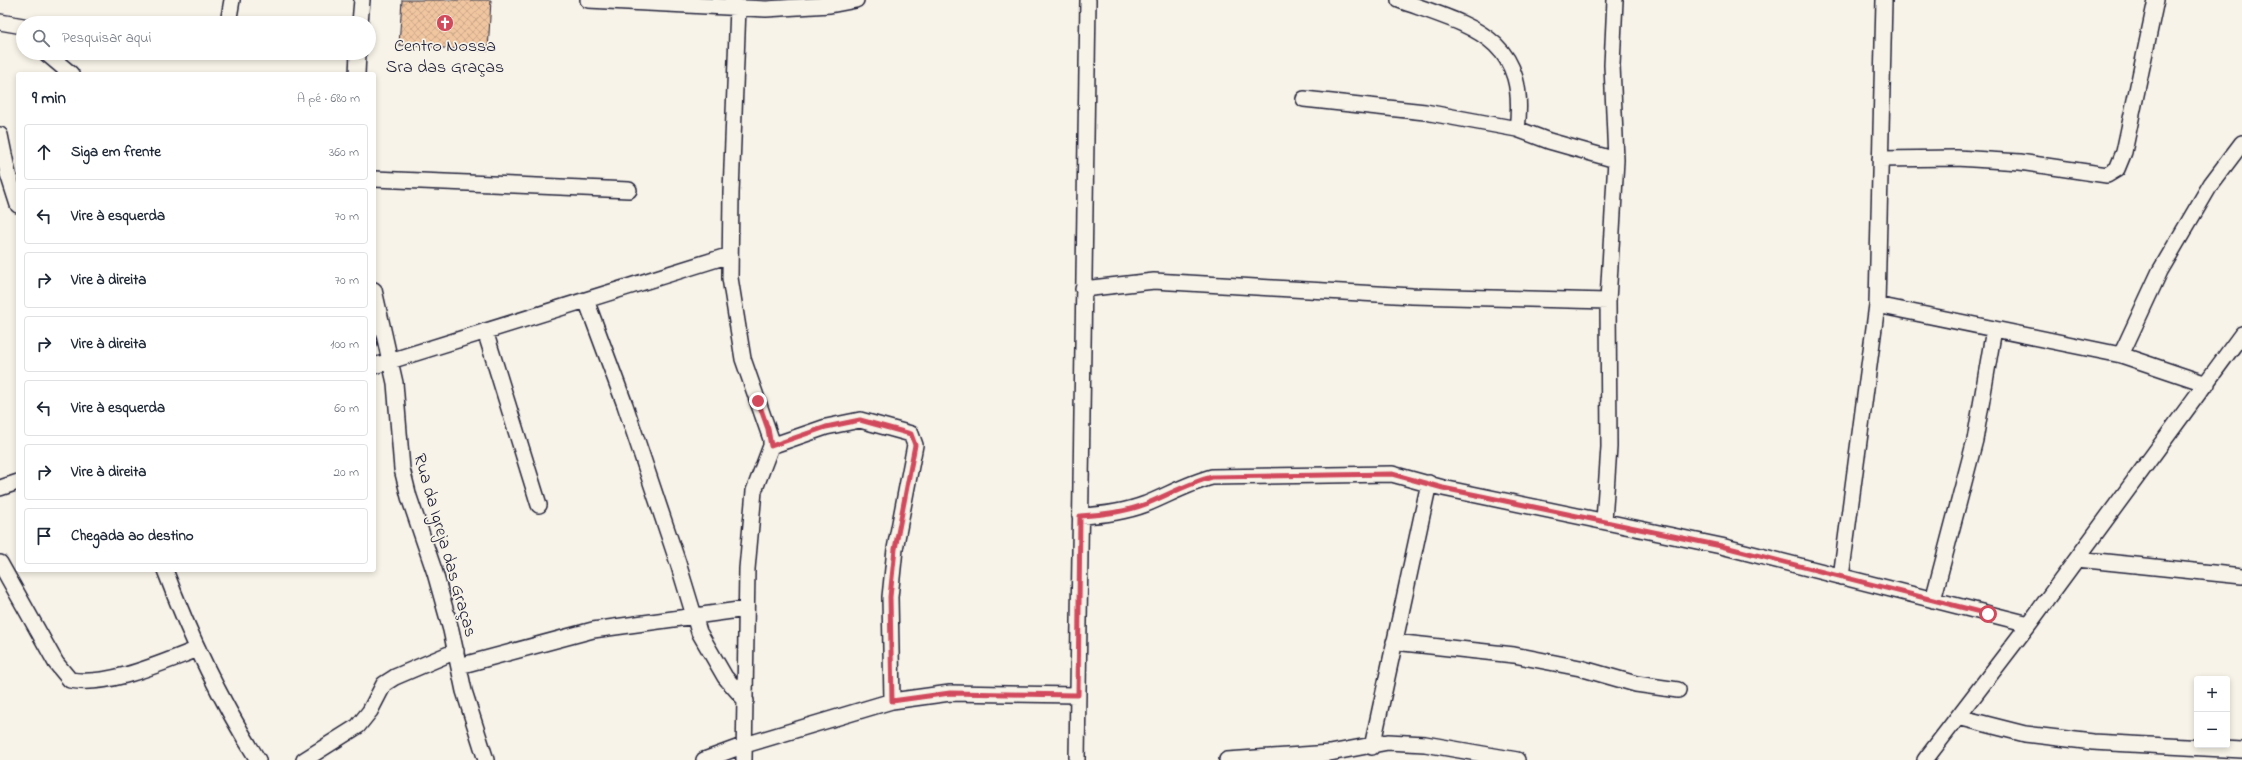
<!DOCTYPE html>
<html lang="pt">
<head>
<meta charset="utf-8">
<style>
  body { margin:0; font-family:"Indie Flower",sans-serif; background:#f2f2f3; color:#1f2937 }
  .controls { position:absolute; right:12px; bottom:12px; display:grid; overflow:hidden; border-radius:4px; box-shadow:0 2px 6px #0003 }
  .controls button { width:36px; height:36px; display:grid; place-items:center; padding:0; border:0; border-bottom:1px solid #e0e1e3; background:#fff; color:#1f2937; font:20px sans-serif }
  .stop { position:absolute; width:12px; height:12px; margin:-9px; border:3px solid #d1495b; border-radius:50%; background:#fff }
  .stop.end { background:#d1495b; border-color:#fff; box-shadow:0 1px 4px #0008 }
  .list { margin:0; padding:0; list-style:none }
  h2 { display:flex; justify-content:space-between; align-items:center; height:52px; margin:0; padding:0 16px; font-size:17px }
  h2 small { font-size:13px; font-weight:400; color:#747a83 }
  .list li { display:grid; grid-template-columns:26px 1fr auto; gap:12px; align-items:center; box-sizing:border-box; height:56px; margin:0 8px 8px; padding:0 8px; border:1px solid #e0e1e3; border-radius:4px }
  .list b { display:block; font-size:15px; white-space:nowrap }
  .list em { font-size:13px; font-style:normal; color:#747a83 }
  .icon { flex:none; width:22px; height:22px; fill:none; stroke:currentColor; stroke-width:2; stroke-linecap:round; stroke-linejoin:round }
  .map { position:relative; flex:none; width:2242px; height:760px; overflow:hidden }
  .search { position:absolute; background:#fff; box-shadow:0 2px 6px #0003; left:16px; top:16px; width:360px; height:44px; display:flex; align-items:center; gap:10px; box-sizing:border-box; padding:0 14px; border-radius:22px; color:#747a83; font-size:15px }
  .panel { position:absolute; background:#fff; box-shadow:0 2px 6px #0003; left:16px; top:72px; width:360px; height:500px; border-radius:4px }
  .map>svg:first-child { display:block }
  .building { fill:url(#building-cross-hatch); stroke:#22223b }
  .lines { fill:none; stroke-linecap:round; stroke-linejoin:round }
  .minor-casing { stroke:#22223b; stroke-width:18 }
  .minor { stroke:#f7f3e8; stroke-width:15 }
  .route { stroke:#d1495b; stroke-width:5 }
  .labels { text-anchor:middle; stroke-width:3.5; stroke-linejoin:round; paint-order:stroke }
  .poi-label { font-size:18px; fill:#22223b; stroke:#f7f3e8 }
  .street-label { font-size:18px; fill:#22223b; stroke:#f7f3e8 }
</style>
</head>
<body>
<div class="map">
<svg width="2242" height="760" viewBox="0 0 2242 760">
  <defs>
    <pattern id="building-cross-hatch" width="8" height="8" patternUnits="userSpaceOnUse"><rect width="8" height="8" fill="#f0c69f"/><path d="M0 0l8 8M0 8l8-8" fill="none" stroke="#ceaa8a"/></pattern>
  </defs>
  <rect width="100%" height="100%" fill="#f7f3e8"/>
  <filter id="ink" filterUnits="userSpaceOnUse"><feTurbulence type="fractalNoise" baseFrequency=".025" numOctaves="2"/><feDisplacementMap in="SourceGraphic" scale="8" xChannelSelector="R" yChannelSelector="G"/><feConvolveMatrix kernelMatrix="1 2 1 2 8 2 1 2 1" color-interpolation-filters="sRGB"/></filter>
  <g filter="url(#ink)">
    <path class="building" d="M402,0h89l-3,51 -89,-6z"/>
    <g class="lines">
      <defs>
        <path id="minor" d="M588,0l178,9 64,-4 26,-5
          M1399,0c71,26 130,36 118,129
          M738,7l-7,186 -1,85 13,81 28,80v7l-17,45 -7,78 -3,191
          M0,22l23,4
          M228,23l4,-23
          M360,23l2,-23
          M46,53l25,21
          M357,74l1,-21
          M1304,99l121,13 92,17 32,12 67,19
          M0,135l8,39 10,31
          M1880,159l77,-1 63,4 87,13 10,-6 7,-17 32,-152
          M374,179l255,11
          M1083,289l71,-8 258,15 196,5
          M374,290l21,93 7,86 7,28 26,76 16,57 13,61 22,69
          M586,300l39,105 53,158 21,69 26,45 21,24
          M1877,305l244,50 86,29
          M485,331l54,174
          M2121,355l39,-84 51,-87 31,-41
          M374,366l356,-111
          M771,446l55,-19 34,-7 51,14 4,11 -20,104 -5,48 2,104
          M0,488l18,-6
          M1080,516c23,-1 45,-4 66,-12 22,-9 43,-21 66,-27l180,-3 51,14 278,58 308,78
          M1604,521l5,-74 -1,-146 8,-141 -4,-95 3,-65
          M2077,559l165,17
          M0,563l56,100 14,17c39,7 91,-17 128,-31
          M165,570c25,67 55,130 93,190
          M1841,577l36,-272 7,-305
          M1933,600l42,-160 19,-111
          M1394,642l120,13 66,13 56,16 42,6
          M459,666l134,-36 153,-21
          M1958,717l67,17 68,8 149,8
          M1372,747l57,-264
          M304,760l54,-34 12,-15 14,-27 11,-7 61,-26
          M704,760l41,-15 147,-44 58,-8 127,2
          M1077,760l11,-760
          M1227,760l103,-7 58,-11 37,2 92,16
          M1925,760l104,-136 213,-290"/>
      </defs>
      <use href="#minor" class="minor-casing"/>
      <use href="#minor" class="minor"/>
    </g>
  </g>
  <g class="lines" filter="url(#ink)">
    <path class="route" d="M758,401l10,28 3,17 55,-19 34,-7 51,14 4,11 -20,104 -5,48 2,104 58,-8 128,2 2,-179c22,-1 45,-4 66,-12 22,-9 43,-21 66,-27l180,-3 51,14 278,58 267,68"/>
  </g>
  <defs>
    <symbol id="church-disc" viewBox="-11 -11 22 22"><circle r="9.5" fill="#d1495b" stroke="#f7f3e8"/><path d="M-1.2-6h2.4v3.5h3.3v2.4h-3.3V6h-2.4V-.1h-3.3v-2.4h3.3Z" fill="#fff"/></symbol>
  </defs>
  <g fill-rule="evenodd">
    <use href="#church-disc" x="435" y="13" width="20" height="20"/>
  </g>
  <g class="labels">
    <g class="poi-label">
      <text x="445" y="51">Centro Nossa<tspan x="445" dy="21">Sra das Graças</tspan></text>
    </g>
    <g class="street-label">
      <text transform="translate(446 545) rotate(74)" y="6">Rua da Igreja das Graças</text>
    </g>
  </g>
</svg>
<div class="controls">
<button>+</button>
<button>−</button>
</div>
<div class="stop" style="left:1988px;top:614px"></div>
<div class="stop end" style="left:758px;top:401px"></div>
<div class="search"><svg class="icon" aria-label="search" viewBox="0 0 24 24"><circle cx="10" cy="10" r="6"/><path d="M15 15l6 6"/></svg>Pesquisar aqui</div>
<section class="panel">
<h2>9 min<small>A pé · 680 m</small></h2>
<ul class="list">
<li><svg class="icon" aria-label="ahead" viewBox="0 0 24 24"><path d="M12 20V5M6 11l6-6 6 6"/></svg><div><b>Siga em frente</b></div><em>360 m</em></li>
<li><svg class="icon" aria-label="left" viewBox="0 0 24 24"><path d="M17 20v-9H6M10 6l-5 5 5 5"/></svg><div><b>Vire à esquerda</b></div><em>70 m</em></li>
<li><svg class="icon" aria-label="right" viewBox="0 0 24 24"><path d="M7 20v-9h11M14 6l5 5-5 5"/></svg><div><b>Vire à direita</b></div><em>70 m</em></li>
<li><svg class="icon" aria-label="right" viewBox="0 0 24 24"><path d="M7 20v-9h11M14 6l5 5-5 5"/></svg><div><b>Vire à direita</b></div><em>100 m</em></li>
<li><svg class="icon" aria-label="left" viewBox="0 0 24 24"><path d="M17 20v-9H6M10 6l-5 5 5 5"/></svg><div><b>Vire à esquerda</b></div><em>60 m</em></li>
<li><svg class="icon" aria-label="right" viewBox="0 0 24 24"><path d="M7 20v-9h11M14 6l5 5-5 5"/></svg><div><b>Vire à direita</b></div><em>20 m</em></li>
<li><svg class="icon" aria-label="arrive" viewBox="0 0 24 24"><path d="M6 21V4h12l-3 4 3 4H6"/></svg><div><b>Chegada ao destino</b></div></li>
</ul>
</section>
</div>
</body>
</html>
